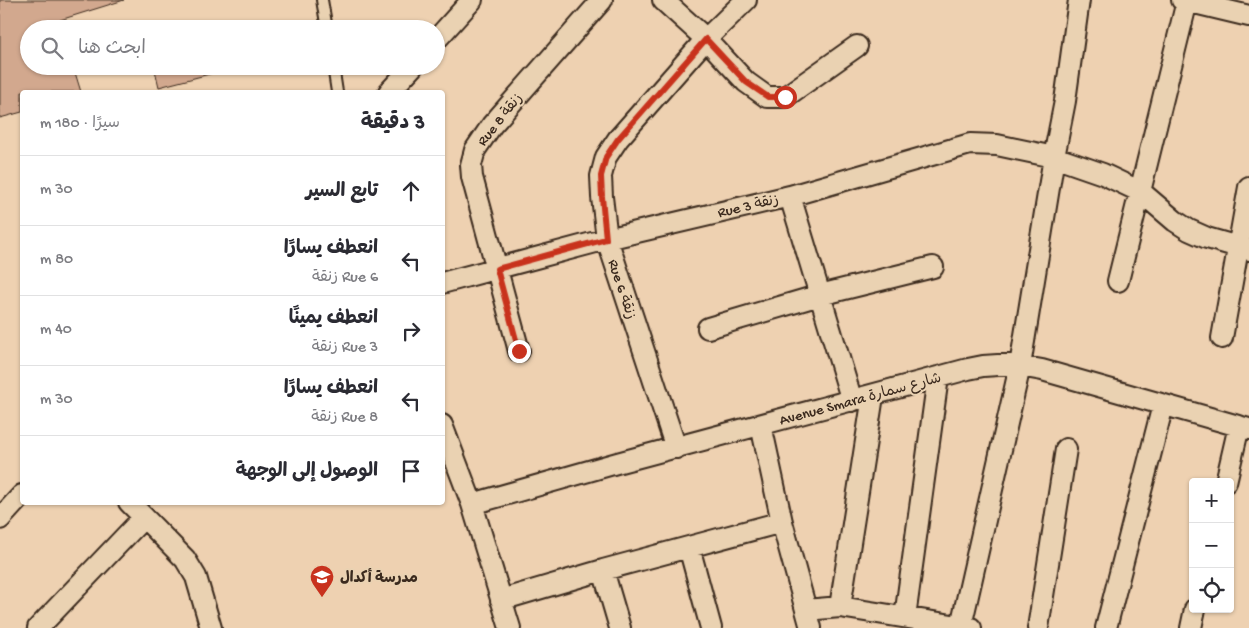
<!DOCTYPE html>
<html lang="ar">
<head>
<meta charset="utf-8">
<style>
  body { margin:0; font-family:"Gochi Hand","Playpen Sans Arabic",sans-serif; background:#f7f7f7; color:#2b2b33; direction:rtl }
  .controls { position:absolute; right:15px; bottom:15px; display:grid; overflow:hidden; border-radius:5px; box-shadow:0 1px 4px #0004 }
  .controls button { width:45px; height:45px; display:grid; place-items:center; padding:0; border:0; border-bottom:1px solid #e1e1e2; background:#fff; color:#2b2b33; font:25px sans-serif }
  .stop { position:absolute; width:15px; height:15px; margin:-11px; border:4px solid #c8321e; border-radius:50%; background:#fff }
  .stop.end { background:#c8321e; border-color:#fff; box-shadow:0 1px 5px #0008 }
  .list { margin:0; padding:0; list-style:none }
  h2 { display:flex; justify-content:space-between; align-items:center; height:65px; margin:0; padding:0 20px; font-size:21px }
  h2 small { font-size:16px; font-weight:400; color:#7c7c81 }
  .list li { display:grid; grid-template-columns:32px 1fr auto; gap:15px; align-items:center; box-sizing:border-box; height:70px; padding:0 20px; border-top:1px solid #e1e1e2 }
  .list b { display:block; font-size:19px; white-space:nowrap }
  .list p { margin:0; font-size:16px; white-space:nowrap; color:#7c7c81 }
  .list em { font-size:16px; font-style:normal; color:#7c7c81 }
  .icon { flex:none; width:28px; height:28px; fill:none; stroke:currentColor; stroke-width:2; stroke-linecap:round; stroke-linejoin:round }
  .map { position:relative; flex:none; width:1249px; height:628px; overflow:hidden; direction:ltr }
  .search { position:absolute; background:#fff; box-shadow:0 1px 4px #0004; left:20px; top:20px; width:425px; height:55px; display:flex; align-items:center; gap:12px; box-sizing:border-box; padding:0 18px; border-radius:28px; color:#7c7c81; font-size:19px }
  .panel { position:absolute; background:#fff; box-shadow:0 1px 4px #0004; left:20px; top:90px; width:425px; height:415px; border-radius:5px; direction:rtl }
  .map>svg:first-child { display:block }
  .building { fill:#d2a88e; stroke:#3b2a1e }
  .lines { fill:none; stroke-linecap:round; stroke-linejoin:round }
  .lane-casing { stroke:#3b2a1e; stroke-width:14 }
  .street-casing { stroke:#3b2a1e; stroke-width:24 }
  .lane { stroke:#ead2b2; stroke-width:10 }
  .street { stroke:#ead2b2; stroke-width:20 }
  .route { stroke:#c8321e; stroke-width:6 }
  .labels { text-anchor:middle; stroke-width:4; stroke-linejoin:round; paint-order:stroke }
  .street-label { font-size:15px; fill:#3b2a1e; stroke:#ead2b2 }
  .poi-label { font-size:15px; font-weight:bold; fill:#3b2a1e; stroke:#ead2b2; text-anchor:start }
</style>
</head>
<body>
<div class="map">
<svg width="1249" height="628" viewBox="0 0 1249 628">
  <rect width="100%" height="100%" fill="#eed1b1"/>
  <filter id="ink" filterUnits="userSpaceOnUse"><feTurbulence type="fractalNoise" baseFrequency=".02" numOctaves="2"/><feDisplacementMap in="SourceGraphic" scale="10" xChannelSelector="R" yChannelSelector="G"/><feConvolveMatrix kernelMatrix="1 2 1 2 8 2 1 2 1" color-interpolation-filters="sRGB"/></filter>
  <g filter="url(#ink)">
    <path class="building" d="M0,0h124l-64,20 3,9h-34v37h44l8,26h-59v20l-22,6z
      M154,66h70l1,4 -66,17z"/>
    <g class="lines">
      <defs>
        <path id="lane" d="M322,0l5,29
          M333,66l4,26"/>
        <path id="street" d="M663,0l43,39 40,43 21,15h18l72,-51
          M1182,0l67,16
          M436,40l36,-40
          M389,92l24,-26
          M790,196l62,205
          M1118,281l69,-280
          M442,283l165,-44 183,-43 180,-52 27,1 57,12 49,17 38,18 34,29 14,9 18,8 42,12
          M708,328l112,-33 113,-28
          M1222,338l27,-151
          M519,351l-47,-174 -1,-12 4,-15 17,-25 110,-125
          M442,425l30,79 38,124
          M761,425l21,97 29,106
          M676,448l-69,-209 -5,-42 -1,-21 5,-19 12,-18 88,-100 40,-39
          M1226,482l13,-56
          M129,502l56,57 11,18 15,51
          M472,504l145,-41 351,-94 15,-3 15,-1h16l28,5 207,59
          M0,519l22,-24
          M689,547l22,81
          M603,570l17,58
          M501,600l102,-30 179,-48
          M840,607l33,-211
          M806,610l34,-3 131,21
          M905,617l33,-240
          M961,626l59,-260 34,-209 11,-56 14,-101
          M38,628l106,-111
          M1038,628l28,-179
          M1106,628l57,-223
          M1191,628l4,-19"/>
      </defs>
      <use href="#lane" class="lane-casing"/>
      <use href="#street" class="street-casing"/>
      <use href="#lane" class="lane"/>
      <use href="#street" class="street"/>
    </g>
  </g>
  <g class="lines" filter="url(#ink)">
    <path class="route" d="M519,351l-22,-82 109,-30 -4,-42 -1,-21 5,-19 12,-18 88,-100 40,43 22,15h17"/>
  </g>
  <defs>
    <symbol id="school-pin" viewBox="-11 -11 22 30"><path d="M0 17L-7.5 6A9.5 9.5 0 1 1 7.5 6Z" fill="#c8321e" stroke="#ead2b2"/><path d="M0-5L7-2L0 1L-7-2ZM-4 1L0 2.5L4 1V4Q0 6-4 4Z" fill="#fff"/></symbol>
  </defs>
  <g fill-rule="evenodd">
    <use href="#school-pin" x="308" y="563" width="28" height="38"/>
  </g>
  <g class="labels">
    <g class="street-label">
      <text transform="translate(499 119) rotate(-51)" y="5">Rue 8 زنقة</text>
      <text transform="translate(748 205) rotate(-13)" y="5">Rue 3 زنقة</text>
      <text transform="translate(623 289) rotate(72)" y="5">Rue 6 زنقة</text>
      <text transform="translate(860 398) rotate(-15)" y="5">Avenue Smara شارع سمارة</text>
    </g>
    <g class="poi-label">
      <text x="340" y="582">مدرسة أكدال</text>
    </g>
  </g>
</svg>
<div class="controls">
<button>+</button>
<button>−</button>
<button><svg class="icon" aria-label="locate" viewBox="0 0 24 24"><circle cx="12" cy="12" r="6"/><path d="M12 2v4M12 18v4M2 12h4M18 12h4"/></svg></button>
</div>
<div class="stop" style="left:785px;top:97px"></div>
<div class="stop end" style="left:519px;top:351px"></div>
<div class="search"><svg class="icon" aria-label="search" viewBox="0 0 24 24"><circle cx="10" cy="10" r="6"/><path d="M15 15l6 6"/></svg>ابحث هنا</div>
<section class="panel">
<h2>3 دقيقة<small>سيرًا · 180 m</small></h2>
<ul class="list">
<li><svg class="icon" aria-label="ahead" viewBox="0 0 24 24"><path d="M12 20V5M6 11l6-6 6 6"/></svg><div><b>تابع السير</b></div><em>30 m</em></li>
<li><svg class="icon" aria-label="left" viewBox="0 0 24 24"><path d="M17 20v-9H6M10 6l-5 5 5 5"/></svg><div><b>انعطف يسارًا</b><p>Rue 6 زنقة</p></div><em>80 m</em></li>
<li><svg class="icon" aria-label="right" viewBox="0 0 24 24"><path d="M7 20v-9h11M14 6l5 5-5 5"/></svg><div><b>انعطف يمينًا</b><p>Rue 3 زنقة</p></div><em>40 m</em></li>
<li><svg class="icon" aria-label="left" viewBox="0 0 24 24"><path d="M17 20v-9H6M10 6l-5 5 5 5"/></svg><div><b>انعطف يسارًا</b><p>Rue 8 زنقة</p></div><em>30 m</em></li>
<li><svg class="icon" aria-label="arrive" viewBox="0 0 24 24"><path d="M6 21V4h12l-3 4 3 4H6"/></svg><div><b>الوصول إلى الوجهة</b></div></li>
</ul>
</section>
</div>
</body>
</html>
